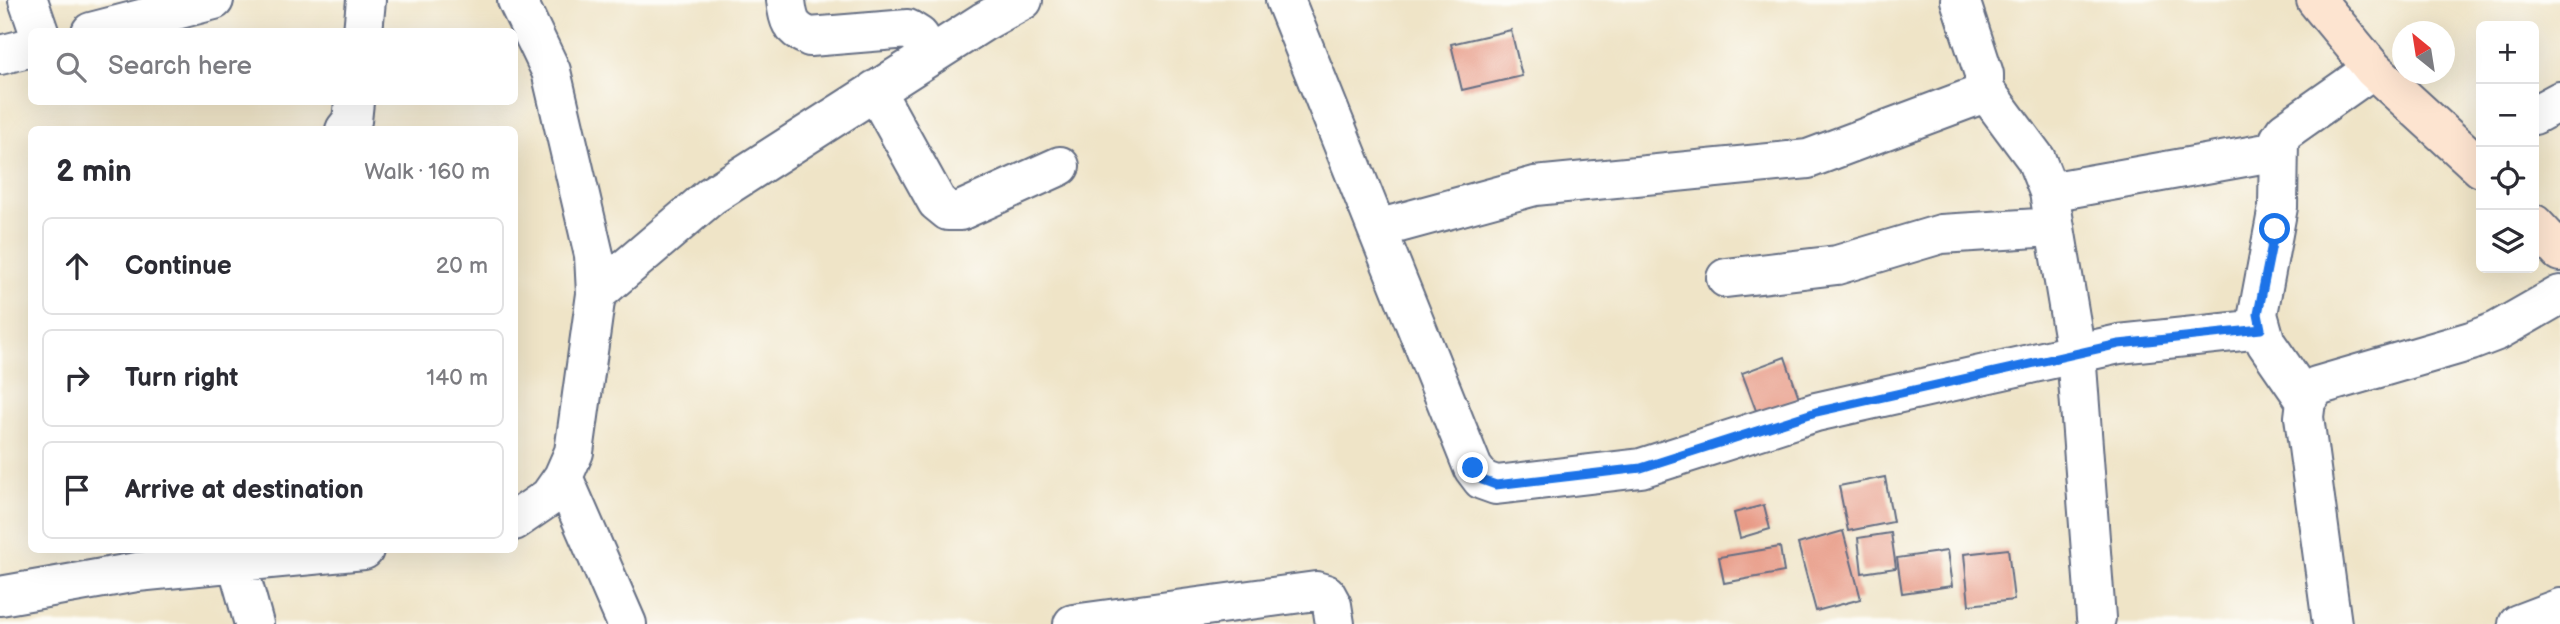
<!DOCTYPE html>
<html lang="en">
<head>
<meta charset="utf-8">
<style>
  body { margin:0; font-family:"Balsamiq Sans",sans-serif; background:#f7f7f7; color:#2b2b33 }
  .controls { position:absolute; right:21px; top:21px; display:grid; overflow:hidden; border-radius:10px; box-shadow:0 7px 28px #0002 }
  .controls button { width:63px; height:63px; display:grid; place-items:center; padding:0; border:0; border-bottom:2px solid #e1e1e2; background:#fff; color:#2b2b33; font:35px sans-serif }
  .compass { position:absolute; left:2392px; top:21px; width:63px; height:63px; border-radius:50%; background:#fff; box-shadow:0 7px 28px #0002; rotate:330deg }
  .stop { position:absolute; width:21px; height:21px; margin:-16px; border:5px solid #1a73e8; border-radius:50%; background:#fff }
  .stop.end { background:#1a73e8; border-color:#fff; box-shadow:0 2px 7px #0008 }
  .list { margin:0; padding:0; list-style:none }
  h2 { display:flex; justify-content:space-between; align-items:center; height:91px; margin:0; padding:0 28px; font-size:30px }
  h2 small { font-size:23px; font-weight:400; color:#7c7c81 }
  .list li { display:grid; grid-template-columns:46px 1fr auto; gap:21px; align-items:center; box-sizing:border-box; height:98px; margin:0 14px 14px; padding:0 14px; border:2px solid #e1e1e2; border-radius:10px }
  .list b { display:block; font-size:26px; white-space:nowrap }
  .list em { font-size:23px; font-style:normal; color:#7c7c81 }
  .icon { flex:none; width:38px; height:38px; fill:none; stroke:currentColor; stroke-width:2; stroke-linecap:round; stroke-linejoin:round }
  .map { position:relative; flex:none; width:2560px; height:624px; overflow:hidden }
  .search { position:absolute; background:#fff; box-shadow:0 7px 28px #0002; left:28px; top:28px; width:490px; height:77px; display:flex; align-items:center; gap:18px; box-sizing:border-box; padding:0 24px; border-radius:10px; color:#7c7c81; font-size:26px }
  .panel { position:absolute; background:#fff; box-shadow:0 7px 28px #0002; left:28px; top:126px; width:490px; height:427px; border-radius:10px }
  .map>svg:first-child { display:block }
  .building { fill:#e6927d }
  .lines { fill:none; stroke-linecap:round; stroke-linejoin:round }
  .minor-casing { stroke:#656e83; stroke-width:42 }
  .secondary-casing { stroke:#656e83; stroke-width:42 }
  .minor { stroke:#fff; stroke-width:38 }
  .secondary { stroke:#fde4d0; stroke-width:38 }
  .route { stroke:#1a73e8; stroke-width:9 }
</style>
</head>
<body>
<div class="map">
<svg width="2560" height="624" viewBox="0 0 2560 624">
  <rect width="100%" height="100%" fill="#fdfcf7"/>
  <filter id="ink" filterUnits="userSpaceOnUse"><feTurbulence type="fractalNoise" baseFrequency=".0143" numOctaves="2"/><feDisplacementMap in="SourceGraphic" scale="14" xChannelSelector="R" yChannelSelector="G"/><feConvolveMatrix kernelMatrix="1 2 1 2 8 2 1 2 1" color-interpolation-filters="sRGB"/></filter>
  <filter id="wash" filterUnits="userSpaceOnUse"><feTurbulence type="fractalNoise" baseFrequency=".00686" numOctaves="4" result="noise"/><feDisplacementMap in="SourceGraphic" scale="28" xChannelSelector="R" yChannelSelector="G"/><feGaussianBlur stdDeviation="1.57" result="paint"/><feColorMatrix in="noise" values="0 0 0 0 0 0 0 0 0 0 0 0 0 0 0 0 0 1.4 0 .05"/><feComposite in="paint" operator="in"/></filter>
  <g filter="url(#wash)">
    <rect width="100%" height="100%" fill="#efe4c7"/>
    <g id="blocks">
      <path class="building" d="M1511,30l11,46 -60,14 -11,-46z
        M1785,357l14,41 -42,15 -15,-40z
        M1885,477l8,45 -45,9 -9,-45z
        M1764,505l6,24 -30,9 -6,-25z
        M1843,531l18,68 -45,12 -18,-67z
        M1891,533l5,35 -34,5 -4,-35z
        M1780,547l4,25 -60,11 -5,-26z
        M2008,549l6,51 -45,5 -5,-51z
        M1947,551l5,35 -50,7 -5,-35z"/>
    </g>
  </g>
  <g filter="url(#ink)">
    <use href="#blocks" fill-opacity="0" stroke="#656e83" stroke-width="2"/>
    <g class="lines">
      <defs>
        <path id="minor" d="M28,0l11,32
          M786,0c2,20 4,29 24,37l98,-8 11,7 12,18
          M1285,0l188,468 9,12 14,5 145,-17 175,-56 303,-68 142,-15
          M91,32l123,-32
          M363,32l3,-32
          M0,55l32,-8
          M1984,89l52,70 13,33 27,161 20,265
          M875,90l62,112 11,9h12l100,-45
          M2534,115l26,-14
          M345,130l7,-9 2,-19
          M2049,192l229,-41
          M1377,229l158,-43 273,-27 166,-62 10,-8v-15l-24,-74
          M1726,278l111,-13 104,-31 112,-7
          M596,294l115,-98 272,-174 40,-22
          M2306,401l-40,-58 -8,-29 20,-107 1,-67 6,-9 88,-62
          M563,477l64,147
          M514,521l35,-24 14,-20 11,-25 22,-158 -2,-39 -43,-184 -34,-71
          M238,550l-1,13 17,61
          M0,596l137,-24 227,-22
          M1073,624l243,-33 10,3 6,11 3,19
          M2332,624l-28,-207 2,-16 11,-15 154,-45 26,-10 63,-36
          M2518,624l42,-16"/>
        <path id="secondary" d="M2316,0l57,69 108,99
          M2534,224l26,28"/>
      </defs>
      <use href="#minor" class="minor-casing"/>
      <use href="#secondary" class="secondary-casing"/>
      <use href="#minor" class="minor"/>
      <use href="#secondary" class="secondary"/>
    </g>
  </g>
  <g class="lines" filter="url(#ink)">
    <path class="route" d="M1473,468l9,12 14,5 145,-17 175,-56 303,-68 142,-15 -3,-15 17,-85"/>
  </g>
</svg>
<div class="controls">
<button>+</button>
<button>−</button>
<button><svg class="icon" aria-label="locate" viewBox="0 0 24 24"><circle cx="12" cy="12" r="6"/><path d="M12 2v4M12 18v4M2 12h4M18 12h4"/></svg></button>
<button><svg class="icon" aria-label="layers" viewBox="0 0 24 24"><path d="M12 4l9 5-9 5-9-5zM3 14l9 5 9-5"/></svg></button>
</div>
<svg class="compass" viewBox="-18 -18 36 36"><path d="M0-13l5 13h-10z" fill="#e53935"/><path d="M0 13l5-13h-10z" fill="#7c7c81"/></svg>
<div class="stop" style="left:2275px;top:229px"></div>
<div class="stop end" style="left:1473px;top:468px"></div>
<div class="search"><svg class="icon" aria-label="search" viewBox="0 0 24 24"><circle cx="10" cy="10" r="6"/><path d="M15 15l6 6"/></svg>Search here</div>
<section class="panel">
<h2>2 min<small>Walk · 160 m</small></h2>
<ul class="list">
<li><svg class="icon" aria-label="ahead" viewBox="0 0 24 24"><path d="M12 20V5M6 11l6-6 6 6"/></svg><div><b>Continue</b></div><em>20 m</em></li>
<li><svg class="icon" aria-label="right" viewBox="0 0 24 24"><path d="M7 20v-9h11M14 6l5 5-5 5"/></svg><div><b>Turn right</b></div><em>140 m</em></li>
<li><svg class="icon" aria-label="arrive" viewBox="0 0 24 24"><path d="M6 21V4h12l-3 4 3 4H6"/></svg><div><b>Arrive at destination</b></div></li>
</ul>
</section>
</div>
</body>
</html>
